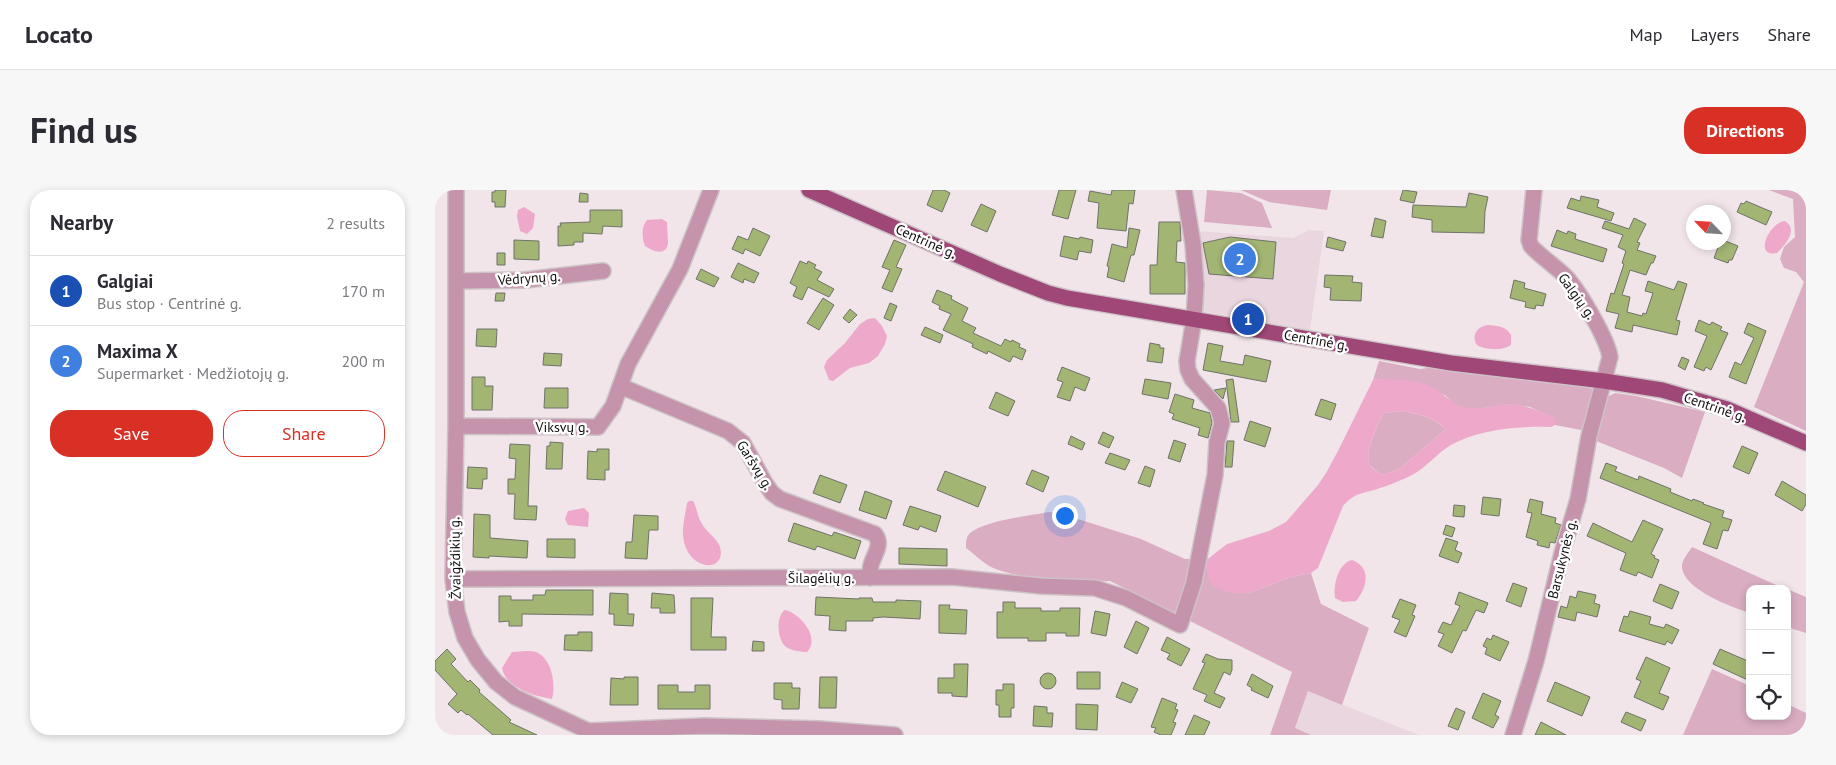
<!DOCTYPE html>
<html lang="en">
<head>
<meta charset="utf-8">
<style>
  body { margin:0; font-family:"PT Sans",sans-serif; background:#f7f7f7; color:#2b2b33 }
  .controls { position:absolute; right:15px; bottom:15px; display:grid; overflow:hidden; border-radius:10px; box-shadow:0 2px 8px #0003 }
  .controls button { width:45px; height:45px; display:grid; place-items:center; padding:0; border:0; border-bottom:1px solid #e1e1e2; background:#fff; color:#2b2b33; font:25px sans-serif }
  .compass { position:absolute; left:1251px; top:15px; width:45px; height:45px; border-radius:50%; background:#fff; box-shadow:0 2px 8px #0003; rotate:295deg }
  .you { position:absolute; left:629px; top:325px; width:18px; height:18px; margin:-12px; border:4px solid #fff; border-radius:50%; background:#1a73e8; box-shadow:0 0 0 8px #1a73e833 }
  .badge { display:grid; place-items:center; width:32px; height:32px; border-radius:50%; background:#d93025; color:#fff; font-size:16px; font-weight:700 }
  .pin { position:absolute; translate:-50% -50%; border:2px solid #fff; box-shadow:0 1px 5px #0006 }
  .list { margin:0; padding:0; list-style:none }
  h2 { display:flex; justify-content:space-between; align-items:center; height:65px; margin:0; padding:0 20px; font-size:21px }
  h2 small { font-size:16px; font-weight:400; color:#7c7c81 }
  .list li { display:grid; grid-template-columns:32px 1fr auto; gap:15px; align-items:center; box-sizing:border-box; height:70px; padding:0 20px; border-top:1px solid #e1e1e2 }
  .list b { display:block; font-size:19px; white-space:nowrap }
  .list p { margin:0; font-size:16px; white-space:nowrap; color:#7c7c81 }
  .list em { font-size:16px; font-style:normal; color:#7c7c81 }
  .actions { display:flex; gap:10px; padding:15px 20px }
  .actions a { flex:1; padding:11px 0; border:1px solid #d93025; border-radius:20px; text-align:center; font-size:18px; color:#d93025 }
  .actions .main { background:#d93025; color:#fff }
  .icon { flex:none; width:28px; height:28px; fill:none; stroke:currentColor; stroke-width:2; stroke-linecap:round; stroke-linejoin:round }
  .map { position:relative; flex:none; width:1371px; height:545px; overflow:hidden; border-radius:20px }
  header { display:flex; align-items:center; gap:30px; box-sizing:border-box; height:70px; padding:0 25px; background:#fff; border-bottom:1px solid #e1e1e2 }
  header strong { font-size:24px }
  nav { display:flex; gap:28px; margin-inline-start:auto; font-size:18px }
  .intro { display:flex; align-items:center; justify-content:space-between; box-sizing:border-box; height:120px; padding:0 30px }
  h1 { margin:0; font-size:35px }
  .button { padding:12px 22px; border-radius:20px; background:#d93025; color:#fff; font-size:18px; font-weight:700 }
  main { display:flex; gap:30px; padding:0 30px }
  aside { flex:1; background:#fff; border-radius:20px; box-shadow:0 2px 8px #0003 }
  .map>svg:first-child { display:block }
  .built { fill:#e9d6de }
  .green { fill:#daadc2 }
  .water { fill:#eda8ca; fill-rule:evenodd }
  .building { fill:#a2b573; stroke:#6f7269 }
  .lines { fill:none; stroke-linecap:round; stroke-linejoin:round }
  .minor-casing { stroke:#cdc3c7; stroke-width:18 }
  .major-casing { stroke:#cdc3c7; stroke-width:18 }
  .path { stroke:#938b8e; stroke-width:2; stroke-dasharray:2.5 4; stroke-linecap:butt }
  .minor { stroke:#c593ab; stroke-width:15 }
  .major { stroke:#9f4777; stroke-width:15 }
  .labels { text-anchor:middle; stroke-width:5; stroke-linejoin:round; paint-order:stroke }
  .street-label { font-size:14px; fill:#130f11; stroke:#fff }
</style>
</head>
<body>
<header>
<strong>Locato</strong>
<nav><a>Map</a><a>Layers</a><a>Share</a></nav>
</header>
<div class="intro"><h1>Find us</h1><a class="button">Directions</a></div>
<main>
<aside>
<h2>Nearby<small>2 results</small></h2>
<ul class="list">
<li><span class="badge" style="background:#1a4fb4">1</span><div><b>Galgiai</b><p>Bus stop · Centrinė g.</p></div><em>170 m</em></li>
<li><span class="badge" style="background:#3f7fe0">2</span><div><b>Maxima X</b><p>Supermarket · Medžiotojų g.</p></div><em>200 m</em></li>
</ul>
<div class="actions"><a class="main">Save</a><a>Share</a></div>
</aside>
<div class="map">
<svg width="1371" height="545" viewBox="0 0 1371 545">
  <rect width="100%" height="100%" fill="#f1e5ea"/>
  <path class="built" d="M874,40l15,1 -14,99 -108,-19 -5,-80 96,7z
    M873,501l111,44h-108l-16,-6z"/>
  <path class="green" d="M772,0l34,3 21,10 10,25 -68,-6z
    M806,0h90l-4,20 -58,-8z
    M1334,0h37v241l-52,-24 50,-125 -8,-10 -12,-4 -4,-9 4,-12 11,-10 -2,-38z
    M944,171l41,8 15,-2 150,19 7,3 1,7 -7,35 -31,-6 -1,-7 -24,-11 -22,-3 -30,5 -12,-1 -12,-4 -9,-9 -67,-16 -5,1z
    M1180,203l21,3 69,16 -23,66 -18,-10 -68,-27 10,-40 3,-5z
    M967,221c17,3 30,6 44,18l-48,41 -16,5c-4,-3 -9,-6 -12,-10 -7,-11 8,-40 13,-52z
    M614,322l10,1 82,26 44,20 24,-1 -3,10 43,25 42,-16 20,-4 10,31 48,24 -27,77 -34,-14 -13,37 16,7h-41l22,-63 -182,-91c-32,1 -91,-1 -119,-14 -9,-5 -17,-13 -25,-19 0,-6 0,-11 4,-15 16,-13 59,-17 79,-21z
    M1257,357l93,42h-35v24c-19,-6 -65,-23 -68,-45 -1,-7 6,-15 10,-21z
    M1352,399l19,8v36l-19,-6z
    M1277,479l38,17v30h37v-12l19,9v22h-123z"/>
  <path class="water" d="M89,17l11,7 -2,14 -6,6 -7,-3 -3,-15 1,-6z
    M227,29l5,3 1,22 -2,5c-7,6 -14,1 -21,-3 -3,-7 -4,-20 2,-26z
    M1350,31c14,9 0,24 -8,32 -24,5 -8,-31 8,-32z
    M440,128l7,8 5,10 -2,8 -7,12 -9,7 -19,5 -17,13 -4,-1 -5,-13 3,-7 18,-17 15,-19 8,-5z
    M1053,135c10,1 18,1 23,10v10c-8,6 -26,5 -34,0 -6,-9 0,-19 11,-20z
    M943,189c15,0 41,1 54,8 12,6 19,17 32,20 15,4 28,-2 43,-3 17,0 33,7 48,14v7l-4,2c-30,-1 -73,2 -100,18 -14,8 -25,23 -39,30 -10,5 -22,10 -32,13 -16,6 -24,3 -37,18l-25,62 -7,5 -20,4 -42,16h-20l-16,-7 -5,-8 -2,-11 3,-9 18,-14 42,-13 17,-9 32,-37 8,-12 12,-22 35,-71zM967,221c17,3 31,6 44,18l-48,41 -16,5c-4,-3 -10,-6 -12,-10 -7,-12 8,-40 13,-52z
    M254,311h4c4,6 4,15 8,21 4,9 16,16 19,25 7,25 -29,25 -36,-5 -3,-12 1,-26 3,-39z
    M149,318l5,5 -1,14 -20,-2 -3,-6 3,-8z
    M917,370c20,7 15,28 4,41l-13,1 -8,-4c-2,-12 3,-35 17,-38z
    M350,420c15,3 36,28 22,42 -7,0 -19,-2 -23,-7 -7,-9 -8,-29 1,-35z
    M91,461c3,0 9,0 12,2 14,7 18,32 14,46 -17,-2 -47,-12 -50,-31l10,-16z"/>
  <path class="building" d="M60,0h11l-1,17h-10v-5h-3v-10h3z
    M498,0h11l6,3 -8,19 -15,-7z
    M624,0h17l-8,29 -16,-4z
    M677,0h23l-2,14 -4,-1 -3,28 -29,-3 2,-25 -11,-2 2,-10 21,4z
    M968,0l14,2 -3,11 -14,-3z
    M145,3l8,1v8h-9z
    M1034,3l19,4 -3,14 -1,22 -52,-1v-12l-20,-3 1,-12 53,2z
    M1146,6l18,4 -2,7 17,6 -3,8 -44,-13 4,-10 9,3z
    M1311,11l26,11 -6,13 -29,-13 4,-9 3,1z
    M546,14l15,7 -9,21 -16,-7z
    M155,20h32v17l-19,-1 -1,8 -19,-1v9h-9v3l-16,1v-20h3l-1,-3 30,-1z
    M940,28l11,3 -3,17 -12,-2z
    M1199,28l12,6 -9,18 3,1 -3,7 19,6 -3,7h-2l-5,12 -16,-5 -8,25 8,2 -3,15 15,4 1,-3 3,1 7,-21 -8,-2 3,-10 26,9 4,-9 9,3 -11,36 4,1 -3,14 -44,-10 -1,7 -17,-4 4,-14 -13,-3 5,-18 3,1 10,-30 -2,-1 4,-12 -8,-4 5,-12 -21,-7 3,-7 24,8z
    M724,32h21l1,19h-4l-1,21 9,1v31h-35v-29h7z
    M318,38l17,8 -10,20 -15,-7 -2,5 -11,-5 6,-13 10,4z
    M694,38l11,2 -6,25h-3l-7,27 -17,-5 2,-10 -2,-1 5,-22 15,4z
    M1122,40l10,4 1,-3 8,3 -1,5 32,10 -4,13 -52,-16z
    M629,46l15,3 1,-2 13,3 -2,13 -12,-2 -2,9 -17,-4z
    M795,47l46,5 -3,37 -64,-5 -6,-31z
    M893,47l18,5 -3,9 -17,-4z
    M79,50l25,1v19l-25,-1z
    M459,50l12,5 -10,22 6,2 -10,23 -10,-4 8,-18 -8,-3z
    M1288,50l15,6 -6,14h-3l-1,3 -14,-5 6,-16h3z
    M62,63h8v12h-8z
    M365,71l7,3 1,-3 8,4 -2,3 8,4 -5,8 17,9 -5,8 -21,-10 -6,13 -9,-4 4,-9 -7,-4z
    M303,73l21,10 -5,10 -10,-4 -1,4 -12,-6z
    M266,79l18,9 -5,9 -18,-8z
    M890,85l28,1 -1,6 10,1 -1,18 -31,-1 1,-12 -7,-1z
    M1079,90l11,3 -1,5 22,6 -3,12 -7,-1 -1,4 -10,-2 1,-5 -16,-4z
    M502,100l15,6 -1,3 17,9 -6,13 14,7 -3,5 28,13 4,-7 6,3 1,-2 8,4 -1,3 7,3 -4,10 -9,-4 -3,6 -22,-11 -1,3 -15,-7 1,-3 -30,-14 8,-16 -12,-5 1,-3 -8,-4z
    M61,103h9l-1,8h-9z
    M388,108l11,7 -15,25 -12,-7z
    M455,113l7,3 -6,15 -7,-3z
    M415,119l7,6 -8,8 -6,-5z
    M1264,130l11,5 2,-3 10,5 -2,3 8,3 -17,37 -5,-3 -2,4 -10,-4 13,-31 -12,-5z
    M1313,133l18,8 -20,53 -17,-7 6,-15 6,3 13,-27 -10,-5z
    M490,137l18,8 -3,8 -19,-8z
    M42,139h20l-1,18 -20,-1z
    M715,153l10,2v3h4l-2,15 -15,-2z
    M773,153l15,3 -3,15 23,4 2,-10 26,6 -5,21 -63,-12z
    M109,163l18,1 -1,12 -18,-1z
    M1247,167l7,3 -4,10 -7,-4z
    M627,177l28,11 -5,13 -10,-4 -5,14 -13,-4 6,-15 -6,-2z
    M37,187h13v9h8l-1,24h-20z
    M710,189l26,4 -3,16 -26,-5z
    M798,189l6,43h-8l-5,-42z
    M110,198h23v20h-24z
    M791,198l-3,11 -9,-9z
    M561,202l19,9 -7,15 -19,-8z
    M740,204l19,6 -2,8 18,5 2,10 -4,15 -10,-3 2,-7 -28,-9 2,-5 -5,-2z
    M886,209l15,5 -5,16 -16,-5z
    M815,231l21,7 -6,19 -21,-7z
    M668,242l11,5 -5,11 -11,-5z
    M636,246l14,7 -3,7 -14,-6z
    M739,250l12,4 -6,18 -12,-4z
    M792,251h7l-2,26h-7z
    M115,252l13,1 -1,26h-16l1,-23h3z
    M75,254l20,1 -2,61h9l-1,14 -22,-1 1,-25h-7v-15h7l1,-20 -7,-1z
    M1307,256l16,7 -9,21 -16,-7z
    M162,259h12v21h-4v10l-18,-1 1,-28 9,1z
    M675,263l20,7 -5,10 -20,-7z
    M1171,273l11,4 -2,4 23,9 1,-4 32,13 -1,3 22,9 1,-2 11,4 -1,1 21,7 -2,6 10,3 -4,11 -5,-1 -6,19 -14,-5 8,-21 -111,-45z
    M710,276l10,4 -5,17 -12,-4z
    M33,277l19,1v11h-4l-1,10 -15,-1z
    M597,280l17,7 -6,15 -17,-8z
    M510,281l41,16 -8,20 -41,-17z
    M385,285l27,10 -7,18 -27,-10z
    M1347,291l24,14v9l-4,7 -27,-16z
    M430,301l27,10 -6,18 -27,-9z
    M1048,307l18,2 -2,17 -18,-2z
    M1095,309l13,3 -2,12 15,4 -1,5 6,2 -6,18 -5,-1 -1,6 -12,-3 1,-4 -12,-4 6,-24 -5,-1z
    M1019,315l11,1 -1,11 -11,-1z
    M475,316l31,10 -5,16 -16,-6 -2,4 -15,-5z
    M39,324l16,1v23l38,3 -1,17 -38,-2v2l-16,-1z
    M199,325l24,1v14h-9l-2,29 -22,-1 1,-16h6z
    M1208,330l20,9 -12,25 4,2 -1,2 5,2 -7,18 -14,-6 -2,4 -16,-6 6,-17 -39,-17 6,-13 39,19z
    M359,333l38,13 2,-4 27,9 -6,18 -38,-13 -2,4 -27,-9z
    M1011,335l9,3 -3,9 -9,-3z
    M1011,348l12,4 -3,8 7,3 -4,10 -19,-7z
    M112,349h28v19l-28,-1z
    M464,358l48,1v17l-48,-2z
    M1078,393l14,5 -6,19 -15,-6z
    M1225,394l19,8 -7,17 -19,-8z
    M111,400h47v25l-71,-1v12h-13v-5l-10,1v-26h12v4h22v-5h12z
    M1143,401l18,4 -2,8 6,2 -3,12 -20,-5 -2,9 -17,-4 3,-11 6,2 3,-12 6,2z
    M1024,402l29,11 -4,10 -8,-3 -10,21 -3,-1 -11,23 -14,-7 6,-12 -6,-2 5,-10 8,3 9,-19 -5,-2z
    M175,403l18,1v20h6l-1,12 -19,-1v-11h-5z
    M217,403l22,2 1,18h-15v-5h-9z
    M381,407l43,2v-1h13l1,4h23v-2l25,1 -1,18 -37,-2 -10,1v3h-27v10l-17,-1 1,-14 -15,-1z
    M256,408h22l-2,39h15v13h-35z
    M965,409l16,6 -4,10 3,1 -9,21 -12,-5 6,-12 -8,-3z
    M568,412h12v6h26v3h19v-3h20l-1,28h-13v-3h-20v8h-18v-3h-31v-26h6z
    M504,415h11l-1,4 18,1 -1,24 -27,-1z
    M660,421l15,3 -4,22 -15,-3z
    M1195,421l21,6 -2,7 15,4 2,-4 13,6 -7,14 -5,-3 -2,4 -46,-14 5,-15 4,1z
    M701,431l13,7 -12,26 -13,-7z
    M143,442h14v19l-28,-1 1,-15h13z
    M1058,445l16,7 -9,19 -15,-7 2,-6 -4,-2 4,-8 4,2z
    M732,447l23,12 -9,17 -14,-7 3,-5 -9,-4z
    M318,451l11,1v9h-12z
    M12,459l9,10 -5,5 17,18 2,-2 10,10 -1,2 32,28 -2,2 28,13h-44l-25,-21 -1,1 -6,-5 -3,3 -10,-9 9,-10 -22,-24v-9z
    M1285,459l30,13v19l-37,-17z
    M771,464l12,5 14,1v10l-2,5 -6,-3 -10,21 11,5 -5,10 -16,-7 3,-6 -14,-6 12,-26 -3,-1z
    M1211,467l24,11 -11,25 10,4 -6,13 -29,-13 7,-16 -5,-2z
    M519,474h14l-1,33 -15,-1v-3h-14v-15h16z
    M642,482h23v17h-23z
    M605 491a8 8 0 1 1 16 0a8 8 0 1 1-16 0Z
    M817,484l21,12 -5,12 -17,-8 1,-2 -5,-3z
    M189,487h14v28h-28l1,-27 13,1z
    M385,487h17l-1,31h-17z
    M687,492l16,7 -7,14 -15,-6z
    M1120,492l35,15 -8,19 -35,-15z
    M339,493h18v5h8l-1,21h-17v-9l-8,-1z
    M568,494h11v24h-3v9h-12v-12h-3v-15h7z
    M223,495h20v7h17v-7h15v24h-52z
    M1048,503l18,8 -6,14 4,2 -6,11 -21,-10z
    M727,508l15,6 -2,5 3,1 -5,12 3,1 -5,12h-10l-7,-3 2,-4 -5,-1z
    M641,514l22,1 -1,25 -21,-1z
    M599,516l13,1v6h6l-1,14 -19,-1z
    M1021,518l9,4 -7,18 -10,-4z
    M1191,522l20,8 -5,11 -20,-9z
    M759,525l16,7 -6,13h-19z
    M1106,532l25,13h-31z"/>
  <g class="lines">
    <defs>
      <path id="minor" d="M21,0v236l-3,153 4,33 8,26 13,22 18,22 19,15 82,38
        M21,91l69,-1 78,-9
        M185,196l108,45 15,12 22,40 7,10 8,6 95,35c8,11 -1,20 -4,31 -1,4 -1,9 -1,13
        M21,236l142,1 15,-21 15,-42 52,-95 31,-79
        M18,389l499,-2 89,9 54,2 31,10 54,27 14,-43 21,-107 2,-33 5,-19 -4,-15 -26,-29 -4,-9 -1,-9 7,-42 2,-34 -3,-41 -9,-54
        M154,541l115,-5 115,3 76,6
        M1078,545l23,-74 26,-108 16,-54 11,-63 21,-79c-3,-19 -29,-62 -42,-78 -11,-12 -26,-21 -37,-33l-2,-6 5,-50"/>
      <path id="major" d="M374,0l191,84 48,19 19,5 384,65 153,18 58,9 65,19 79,34"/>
    </defs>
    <use href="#minor" class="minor-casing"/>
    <use href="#major" class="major-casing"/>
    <path class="path" d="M802,123l12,2"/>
    <use href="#minor" class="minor"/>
    <use href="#major" class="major"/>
  </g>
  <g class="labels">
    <g class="street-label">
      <text transform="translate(491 51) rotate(24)" y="5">Centrinė g.</text>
      <text transform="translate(94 88) rotate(-4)" y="5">Vėdrynų g.</text>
      <text transform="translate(1142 106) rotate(54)" y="5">Galgių g.</text>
      <text transform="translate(881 150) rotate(10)" y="5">Centrinė g.</text>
      <text transform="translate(1280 217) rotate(19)" y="5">Centrinė g.</text>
      <text x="127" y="242">Viksvų g.</text>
      <text transform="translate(320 275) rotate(58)" y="5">Garšvų g.</text>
      <text transform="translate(20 368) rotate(-91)" y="5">Žvaigždikių g.</text>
      <text transform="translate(1127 369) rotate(-76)" y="5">Barsukynės g.</text>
      <text x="386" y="393">Šilagėlių g.</text>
    </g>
  </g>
</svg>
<div class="controls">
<button>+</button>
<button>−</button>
<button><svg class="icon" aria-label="locate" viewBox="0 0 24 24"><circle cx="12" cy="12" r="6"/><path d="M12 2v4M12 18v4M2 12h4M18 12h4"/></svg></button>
</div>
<svg class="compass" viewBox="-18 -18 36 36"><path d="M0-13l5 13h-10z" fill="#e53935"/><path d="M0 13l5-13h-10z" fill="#7c7c81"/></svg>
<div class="you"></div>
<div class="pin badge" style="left:813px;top:129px;background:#1a4fb4">1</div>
<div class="pin badge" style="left:805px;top:69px;background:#3f7fe0">2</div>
</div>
</main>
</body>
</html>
